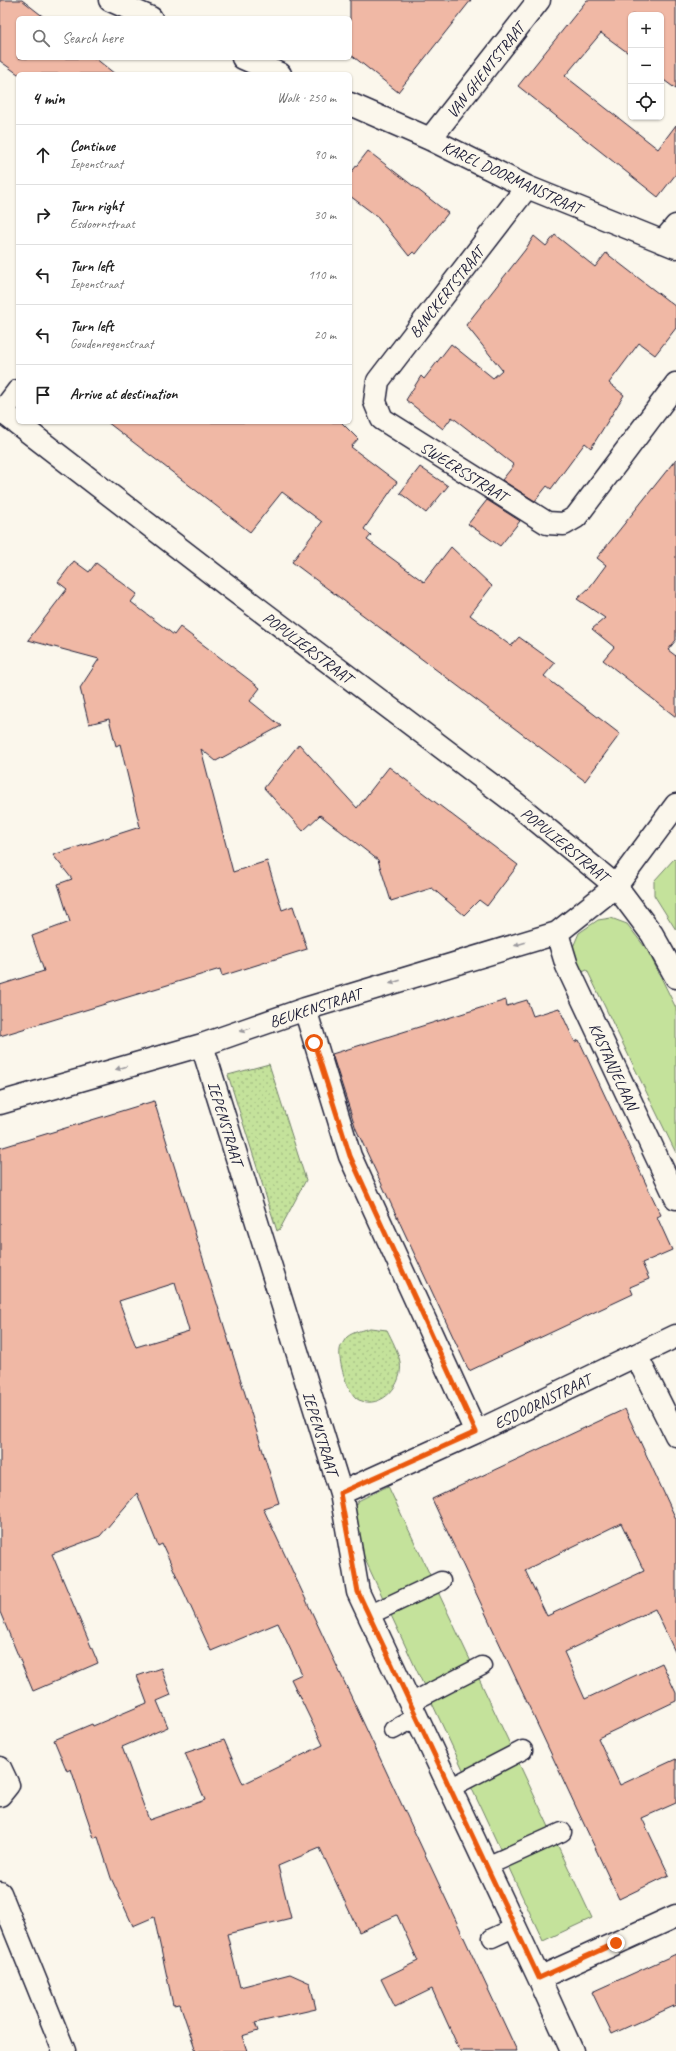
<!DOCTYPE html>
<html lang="en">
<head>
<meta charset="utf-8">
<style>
  body { margin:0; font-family:Caveat,sans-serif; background:#f2f2f2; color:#222 }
  .controls { position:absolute; right:12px; top:12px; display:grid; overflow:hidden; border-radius:6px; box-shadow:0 1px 3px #0004 }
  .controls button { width:36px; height:36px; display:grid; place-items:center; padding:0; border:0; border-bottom:1px solid #e0e0e0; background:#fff; color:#222; font:20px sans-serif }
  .stop { position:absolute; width:12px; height:12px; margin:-9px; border:3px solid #ea580c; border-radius:50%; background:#fff }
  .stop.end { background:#ea580c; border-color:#fff; box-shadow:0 1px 4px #0008 }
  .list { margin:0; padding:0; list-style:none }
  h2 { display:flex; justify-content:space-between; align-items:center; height:52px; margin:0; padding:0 16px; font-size:17px }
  h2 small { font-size:13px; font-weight:400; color:#767676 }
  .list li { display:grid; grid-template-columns:26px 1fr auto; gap:12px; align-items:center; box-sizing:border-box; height:60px; padding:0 16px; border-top:1px solid #e0e0e0 }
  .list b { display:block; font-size:15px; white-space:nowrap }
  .list p { margin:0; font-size:13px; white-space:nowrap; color:#767676 }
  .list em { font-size:13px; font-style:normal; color:#767676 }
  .icon { flex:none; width:22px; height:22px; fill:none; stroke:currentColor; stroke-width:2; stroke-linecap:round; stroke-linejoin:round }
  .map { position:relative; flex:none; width:676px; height:2051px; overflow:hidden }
  .search { position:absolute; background:#fff; box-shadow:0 1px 3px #0004; left:16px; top:16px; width:336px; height:44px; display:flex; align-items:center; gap:10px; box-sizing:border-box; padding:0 14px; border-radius:6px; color:#767676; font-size:15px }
  .panel { position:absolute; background:#fff; box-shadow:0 1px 3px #0004; left:16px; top:72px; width:336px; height:352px; border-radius:6px }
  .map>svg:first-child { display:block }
  .grass { fill:#c4e29b; stroke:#73826b }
  .park { fill:url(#park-dots); stroke:#73826b }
  .building { fill:#f0b8a5; stroke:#22223b; fill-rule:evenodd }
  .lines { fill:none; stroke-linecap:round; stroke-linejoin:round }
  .service-casing { stroke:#22223b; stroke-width:21 }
  .minor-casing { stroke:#22223b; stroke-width:25 }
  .service { stroke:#fbf7ec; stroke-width:18 }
  .minor { stroke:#fbf7ec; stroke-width:22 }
  .oneway { fill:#99979c }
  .route { stroke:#ea580c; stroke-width:5 }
  .labels { text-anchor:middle; stroke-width:3; stroke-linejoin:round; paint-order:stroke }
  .street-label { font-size:16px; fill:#22223b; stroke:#fbf7ec }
</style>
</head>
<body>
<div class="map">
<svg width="676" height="2051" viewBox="0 0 676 2051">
  <defs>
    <pattern id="park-dots" width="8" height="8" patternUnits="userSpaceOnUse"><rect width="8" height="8" fill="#c4e29b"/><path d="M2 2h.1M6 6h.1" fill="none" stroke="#a8c286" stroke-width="1.8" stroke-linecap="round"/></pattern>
  </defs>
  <rect width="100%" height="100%" fill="#fbf7ec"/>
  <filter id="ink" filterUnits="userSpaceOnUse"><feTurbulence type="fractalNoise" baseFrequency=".025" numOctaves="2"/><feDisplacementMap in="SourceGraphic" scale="8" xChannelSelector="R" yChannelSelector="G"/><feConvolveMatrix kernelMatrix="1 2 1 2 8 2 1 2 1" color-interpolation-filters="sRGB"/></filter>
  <g filter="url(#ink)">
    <path class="grass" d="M674,859l2,2v69l-22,-35v-14z
      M611,918l16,6 21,27 28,57v145l-89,-183 -7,3 -8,-15 1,-11 6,-14 19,-13z
      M388,1486l204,432 -49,23 -181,-388 -12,-41 8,-11z"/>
    <path class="park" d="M269,1064l37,116 -26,49 -3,2 -49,-156z
      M370,1328l17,2c5,10 11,21 13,32 4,22 -18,48 -41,38 -11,-5 -21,-38 -19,-50 0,-3 5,-11 7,-13 6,-5 16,-7 23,-9z"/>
    <path class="building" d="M0,0h22l23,18h-27v40h77l20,16h-97l-18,-13z
      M350,0h121l-73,92 -48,-38z
      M587,0h89v89l-15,-11v-63h-30v40l-30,-22 -36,43 93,73 18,-24v49l-18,23 -140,-111z
      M368,151l80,62 -32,41 -3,-2 -4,4 -31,-39 -28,-21v-22z
      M555,235l40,32 11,-14 70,54v21l-21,27 -16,-12 -30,40 15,12 -33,53 -6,-5 -34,46 -4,-3 -12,15 -33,-21 12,-15 -62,-48 -9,12 -37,-29 15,-24 3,3 27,-35 42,34 9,-8 -36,-45 59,-75 9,-14 12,10z
      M107,422h234l17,17 -7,8 46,35 -33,47 7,6 -4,5 57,42 27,-35 41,39 -22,29 41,31 8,-9 36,26 -11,13 76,58 -35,47 -293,-219 30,-40 -40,-30 -32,40z
      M676,459v181l-8,10 8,6v61l-73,-57 11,-13 -22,-18 13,-11 -28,-19 12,-11 17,-23 -9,-7z
      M420,467l28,19 -22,27 -26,-20z
      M487,500l33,21 -20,25 -32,-22z
      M74,561l15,11 7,-9 41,31 -6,8 43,33 6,-8 80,61 -10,13 31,25 -65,35 -15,-12 32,123 34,-11 15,49 11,-4 14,43 -85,27 -2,-7 -220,67v-51l44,-14 -12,-35 38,-14 -12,-38 14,-5 -19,-24 87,-28 -20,-83 -4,2 -7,-27 -20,5 -9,-36 19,-29 -71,-19 39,-51 -9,-7z
      M299,744l58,64 32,-41 129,98 -31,41 -8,-6 -15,15 -32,-27 -41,13 -13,-41 -58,-45 -17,16 -39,-43z
      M506,1000l1,6 20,-6 6,16 26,-8 16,34 4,-2 68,146 14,29 -4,2 15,33 -30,13 7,16 -19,8 3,7 -164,77 -113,-242 -24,-75z
      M154,1101l125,402 -16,5 254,543h-57l-28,-62 -37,18 -14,-28 37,-18 -21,-46 -38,17 -39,-84 -42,18 13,52 -64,16 13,53 50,-13 20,9 6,26 -61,14 3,8 -16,5 5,15h-51l-16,-47 -7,1 -19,-88 -21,9 -22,-48 -13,-41 -4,1 -23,-69 -4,2 -13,-31 38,-16 1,2 54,-23 -10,-27 24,-8 10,27 -14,6 11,26 -46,20 27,73 56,-20 -20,-47 39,-13 19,44 80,-39 -32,-66 11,-5 -24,-51 -67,28 -49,-107 -4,2 -21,-53 -37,43 -48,18 46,109 -65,28 -33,-79v-464zM175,1283l14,48 -53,16 -17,-46z
      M625,1409l51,110v135l-21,-45 -91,43 21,47 77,-36 14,30v8l-78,37 22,47 56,-26v44l-34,15 27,57 -50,24 -187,-400zM621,1523l23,48 -97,45 -22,-46z
      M676,1954v51l-64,29 -20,-42z"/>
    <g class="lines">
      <defs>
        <path id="service" d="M369,1615l72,-34
          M410,1703l72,-37
          M393,1730l24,-13
          M450,1788l73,-38
          M487,1866l75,-34
          M492,1938l24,-11"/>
        <path id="minor" d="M110,0l41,18
          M243,58l37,16
          M350,104l80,35 97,48 149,60
          M430,139l109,-139
          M527,187l-149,194 -3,21 7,17 165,104 17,1 12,-7 100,-133
          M663,242l13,-16
          M0,410l232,179 282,213 102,84 36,48 24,43
          M3,411l15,-20
          M557,933l10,33 109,232
          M305,1009l45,147 126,276
          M202,1045l139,448 17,99 181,386 33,73
          M0,1103l202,-58 103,-36 252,-76 59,-47 60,-81
          M636,1355l40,80
          M341,1493l135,-61 200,-96
          M0,1768l8,17 -8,10
          M0,1893l64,158
          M539,1978l137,-62"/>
      </defs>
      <use href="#service" class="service-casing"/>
      <use href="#minor" class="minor-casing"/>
      <use href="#service" class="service"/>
      <use href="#minor" class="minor"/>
    </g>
    <defs><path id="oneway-solid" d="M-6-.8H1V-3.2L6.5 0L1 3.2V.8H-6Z"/></defs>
    <g class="oneway">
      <use href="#oneway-solid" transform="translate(520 944) rotate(163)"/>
      <use href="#oneway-solid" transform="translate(395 982) rotate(163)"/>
      <use href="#oneway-solid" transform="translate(245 1030) rotate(161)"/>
      <use href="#oneway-solid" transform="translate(121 1068) rotate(164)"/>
    </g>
  </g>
  <g class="lines" filter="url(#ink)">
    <path class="route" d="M314,1043l36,113 126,276 -136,61 18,99 181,386 77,-35"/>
  </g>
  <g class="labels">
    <g class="street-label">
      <text transform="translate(485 70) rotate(-52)" y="6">VAN GHENTSTRAAT</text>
      <text transform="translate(512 177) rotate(25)" y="6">KAREL DOORMANSTRAAT</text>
      <text transform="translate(446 292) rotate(-52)" y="6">BANCKERTSTRAAT</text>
      <text transform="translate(464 471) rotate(32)" y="6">SWEERSSTRAAT</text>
      <text transform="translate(308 647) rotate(37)" y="6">POPULIERSTRAAT</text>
      <text transform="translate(565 844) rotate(39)" y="6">POPULIERSTRAAT</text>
      <text transform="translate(315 1007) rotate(-18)" y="6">BEUKENSTRAAT</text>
      <text transform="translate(614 1066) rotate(65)" y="6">KASTANJELAAN</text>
      <text transform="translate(226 1123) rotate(73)" y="6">IEPENSTRAAT</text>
      <text transform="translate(542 1401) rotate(-26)" y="6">ESDOORNSTRAAT</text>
      <text transform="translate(321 1433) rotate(73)" y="6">IEPENSTRAAT</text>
    </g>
  </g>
</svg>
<div class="controls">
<button>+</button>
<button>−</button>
<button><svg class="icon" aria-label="locate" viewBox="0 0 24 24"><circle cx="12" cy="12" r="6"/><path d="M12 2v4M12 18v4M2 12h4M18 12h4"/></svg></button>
</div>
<div class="stop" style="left:314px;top:1043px"></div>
<div class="stop end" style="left:616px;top:1943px"></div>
<div class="search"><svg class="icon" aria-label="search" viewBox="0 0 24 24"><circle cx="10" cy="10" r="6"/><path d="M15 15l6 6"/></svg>Search here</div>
<section class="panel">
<h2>4 min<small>Walk · 250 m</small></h2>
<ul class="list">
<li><svg class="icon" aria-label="ahead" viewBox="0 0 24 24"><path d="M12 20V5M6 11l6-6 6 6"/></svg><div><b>Continue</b><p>Iepenstraat</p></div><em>90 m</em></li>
<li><svg class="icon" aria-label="right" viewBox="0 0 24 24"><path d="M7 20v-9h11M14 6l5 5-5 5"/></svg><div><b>Turn right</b><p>Esdoornstraat</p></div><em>30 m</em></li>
<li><svg class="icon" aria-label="left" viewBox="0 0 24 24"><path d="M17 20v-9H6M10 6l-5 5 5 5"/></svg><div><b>Turn left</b><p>Iepenstraat</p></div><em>110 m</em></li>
<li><svg class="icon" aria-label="left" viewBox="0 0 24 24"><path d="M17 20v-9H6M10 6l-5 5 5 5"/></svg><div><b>Turn left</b><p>Goudenregenstraat</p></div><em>20 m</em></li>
<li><svg class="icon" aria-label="arrive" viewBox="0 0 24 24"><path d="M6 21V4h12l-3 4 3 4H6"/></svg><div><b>Arrive at destination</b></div></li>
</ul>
</section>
</div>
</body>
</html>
